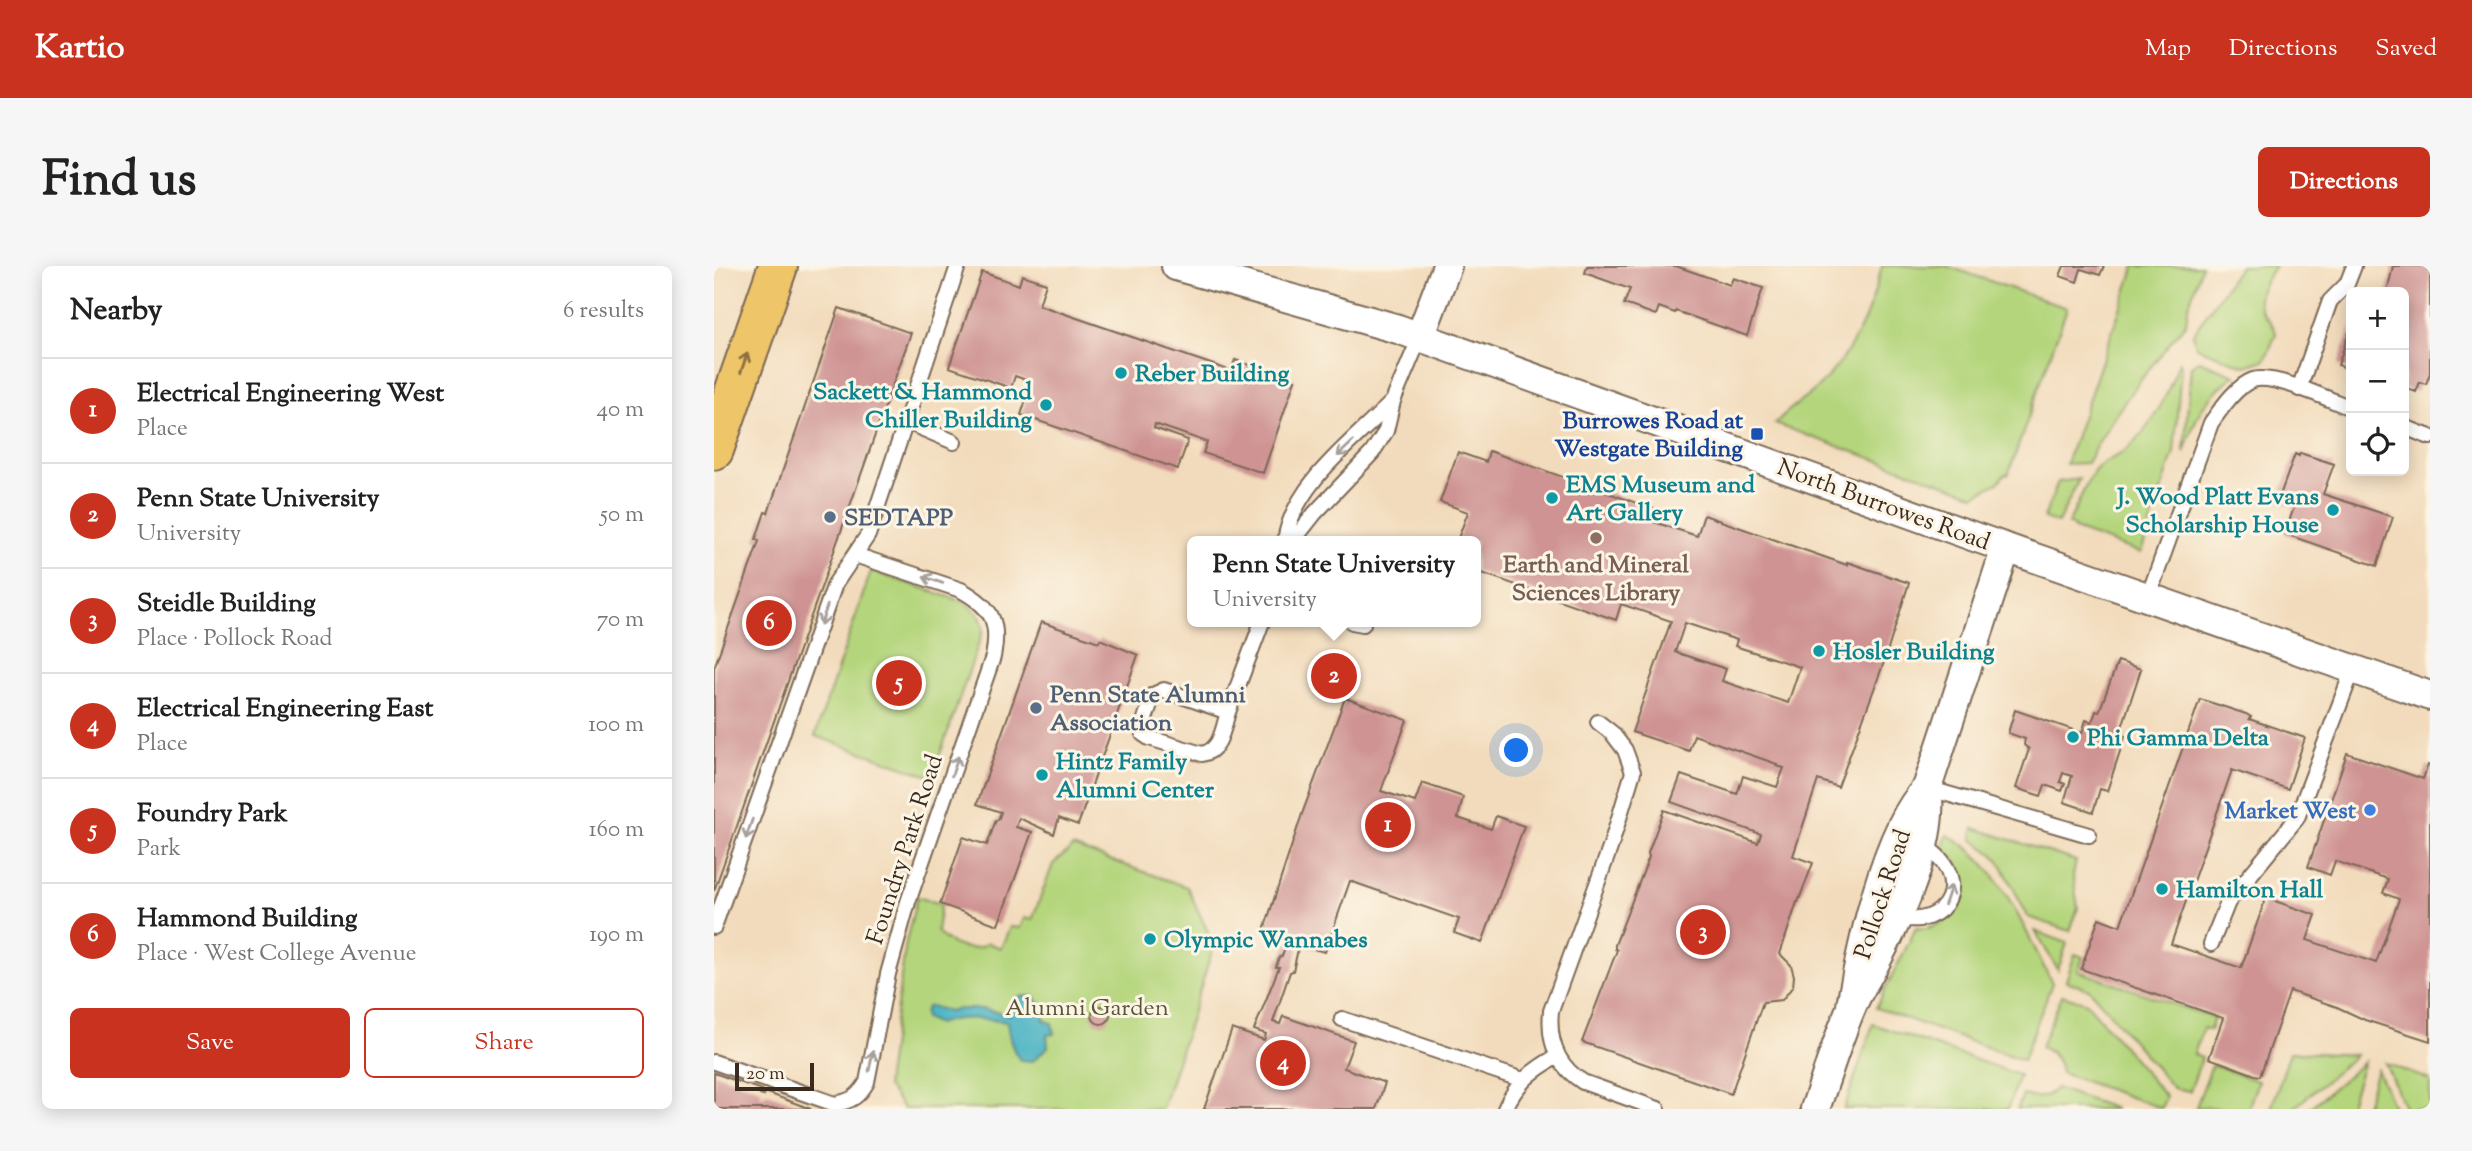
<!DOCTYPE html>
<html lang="en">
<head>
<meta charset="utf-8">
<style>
  body { margin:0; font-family:"Sorts Mill Goudy",serif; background:#f6f6f6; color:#222 }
  .controls { position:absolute; right:21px; top:21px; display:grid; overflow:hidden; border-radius:10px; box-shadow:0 4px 18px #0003 }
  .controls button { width:63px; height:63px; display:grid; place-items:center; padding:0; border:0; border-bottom:2px solid #e0e0e0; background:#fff; color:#222; font:35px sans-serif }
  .scale { position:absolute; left:21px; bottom:18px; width:79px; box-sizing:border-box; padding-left:7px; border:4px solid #3b2a1e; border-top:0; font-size:19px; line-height:24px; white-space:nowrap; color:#3b2a1e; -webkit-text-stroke:5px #fcf5e5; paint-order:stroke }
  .you { position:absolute; left:803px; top:485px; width:24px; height:24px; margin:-18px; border:5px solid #fff; border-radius:50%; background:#1a73e8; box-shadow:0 0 0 10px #1a73e833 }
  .badge { display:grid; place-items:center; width:46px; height:46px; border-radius:50%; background:#c8321e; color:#fff; font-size:23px; font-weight:700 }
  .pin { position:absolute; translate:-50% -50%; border:4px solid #fff; box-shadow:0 2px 7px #0006 }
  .popup { position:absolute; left:473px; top:270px; width:294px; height:91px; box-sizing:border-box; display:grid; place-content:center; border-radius:10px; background:#fff; filter:drop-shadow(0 2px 5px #0005); font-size:23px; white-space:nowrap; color:#767676 }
  .popup b { font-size:26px; color:#222 }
  .popup::after { content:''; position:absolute; left:50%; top:100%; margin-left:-14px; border:14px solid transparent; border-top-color:#fff }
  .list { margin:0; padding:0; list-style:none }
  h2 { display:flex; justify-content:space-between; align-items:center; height:91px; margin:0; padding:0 28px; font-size:30px }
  h2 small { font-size:23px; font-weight:400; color:#767676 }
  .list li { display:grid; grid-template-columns:46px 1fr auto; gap:21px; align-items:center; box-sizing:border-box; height:105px; padding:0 28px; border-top:2px solid #e0e0e0 }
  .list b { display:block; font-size:26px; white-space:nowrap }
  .list p { margin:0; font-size:23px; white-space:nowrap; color:#767676 }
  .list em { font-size:23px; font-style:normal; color:#767676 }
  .actions { display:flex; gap:14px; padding:21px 28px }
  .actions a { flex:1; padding:16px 0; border:2px solid #c8321e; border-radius:10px; text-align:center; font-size:24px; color:#c8321e }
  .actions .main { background:#c8321e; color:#fff }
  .icon { flex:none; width:38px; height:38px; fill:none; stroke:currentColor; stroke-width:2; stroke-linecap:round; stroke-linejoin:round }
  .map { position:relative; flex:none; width:1716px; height:843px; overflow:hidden; border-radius:10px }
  header { display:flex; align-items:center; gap:42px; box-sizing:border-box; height:98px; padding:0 35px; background:#c8321e; color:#fff }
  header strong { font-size:33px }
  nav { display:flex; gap:38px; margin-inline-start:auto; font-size:24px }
  .intro { display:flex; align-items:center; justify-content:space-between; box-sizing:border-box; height:168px; padding:0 42px }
  h1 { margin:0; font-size:49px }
  .button { padding:18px 32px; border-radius:10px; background:#c8321e; color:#fff; font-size:24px; font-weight:700 }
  main { display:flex; gap:42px; padding:0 42px }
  aside { flex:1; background:#fff; border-radius:10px; box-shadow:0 4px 18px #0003 }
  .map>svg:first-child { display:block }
  .green { fill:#b4d57c; stroke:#78804d; stroke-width:2 }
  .water { fill:#45b1c3; stroke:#406e70; stroke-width:2 }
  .building { fill:#ce9392; fill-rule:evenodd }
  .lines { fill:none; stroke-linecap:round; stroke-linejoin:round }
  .service-casing { stroke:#7b6855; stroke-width:18 }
  .minor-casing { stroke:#7b6855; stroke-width:32 }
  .primary-casing { stroke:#7b6855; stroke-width:42 }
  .service { stroke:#fff; stroke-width:14 }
  .minor { stroke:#fff; stroke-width:28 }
  .primary { stroke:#eec569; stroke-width:38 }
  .oneway { stroke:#8c7040 }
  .oneway2 { stroke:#a79f9a }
  .culture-dot { fill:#0f9aa8; stroke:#fcf5e5; stroke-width:2.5 }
  .transit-dot { fill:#1a4fb4; stroke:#fcf5e5; stroke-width:2.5 }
  .service-dot { fill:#5c6f8a; stroke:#fcf5e5; stroke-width:2.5 }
  .education-dot { fill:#8d6e63; stroke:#fcf5e5; stroke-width:2.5 }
  .shop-dot { fill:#3f7fe0; stroke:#fcf5e5; stroke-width:2.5 }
  .labels { text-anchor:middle; stroke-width:6; stroke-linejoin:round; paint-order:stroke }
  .culture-label { font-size:24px; font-weight:bold; fill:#0d838f; stroke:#fcf5e5; text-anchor:start }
  .transit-label { font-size:24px; font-weight:bold; fill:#164399; stroke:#fcf5e5; text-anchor:end }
  .street-label { font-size:24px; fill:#3b2a1e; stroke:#fcf5e5 }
  .service-label { font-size:24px; font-weight:bold; fill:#4e5e75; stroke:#fcf5e5; text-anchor:start }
  .education-label { font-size:24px; font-weight:bold; fill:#785e54; stroke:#fcf5e5 }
  .shop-label { font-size:24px; font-weight:bold; fill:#366cbe; stroke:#fcf5e5; text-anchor:end }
  .park-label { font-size:24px; fill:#595536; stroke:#fcf5e5 }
</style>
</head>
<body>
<header>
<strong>Kartio</strong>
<nav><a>Map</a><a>Directions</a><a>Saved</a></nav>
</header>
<div class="intro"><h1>Find us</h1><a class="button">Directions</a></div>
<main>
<aside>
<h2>Nearby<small>6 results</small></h2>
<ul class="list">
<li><span class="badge">1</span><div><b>Electrical Engineering West</b><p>Place</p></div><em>40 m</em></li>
<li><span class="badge">2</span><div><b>Penn State University</b><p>University</p></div><em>50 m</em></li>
<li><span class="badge">3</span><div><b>Steidle Building</b><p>Place · Pollock Road</p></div><em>70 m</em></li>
<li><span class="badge">4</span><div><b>Electrical Engineering East</b><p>Place</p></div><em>100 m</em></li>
<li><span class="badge">5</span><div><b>Foundry Park</b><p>Park</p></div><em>160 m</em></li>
<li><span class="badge">6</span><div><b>Hammond Building</b><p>Place · West College Avenue</p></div><em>190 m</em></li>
</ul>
<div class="actions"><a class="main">Save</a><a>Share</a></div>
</aside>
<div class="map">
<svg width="1716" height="843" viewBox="0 0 1716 843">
  <rect width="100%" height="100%" fill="#fcf5e5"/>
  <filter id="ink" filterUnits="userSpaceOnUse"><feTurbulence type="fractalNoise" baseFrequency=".0143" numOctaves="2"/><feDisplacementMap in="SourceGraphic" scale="14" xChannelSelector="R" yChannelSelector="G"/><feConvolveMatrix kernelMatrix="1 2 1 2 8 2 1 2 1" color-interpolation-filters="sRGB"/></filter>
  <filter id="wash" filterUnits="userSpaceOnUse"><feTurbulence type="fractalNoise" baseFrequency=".00686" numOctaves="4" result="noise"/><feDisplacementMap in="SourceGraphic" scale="28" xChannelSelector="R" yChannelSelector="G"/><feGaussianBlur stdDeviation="1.57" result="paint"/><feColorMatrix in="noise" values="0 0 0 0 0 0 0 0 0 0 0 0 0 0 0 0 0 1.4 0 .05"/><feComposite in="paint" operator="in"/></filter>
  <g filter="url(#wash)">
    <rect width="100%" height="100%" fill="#f2dbbc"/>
    <path class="green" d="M1168,0h65l120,42 -59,167 -3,-1 -7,9 -23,12 -200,-71c10,-13 28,-23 41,-35 37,-35 54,-75 66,-123z
      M1421,0h67l-14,42 -2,15c-38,47 -71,86 -99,140l-21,1z
      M1526,0h35c-9,13 -24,33 -11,48 5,7 11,11 12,20l-11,26 -20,6 -42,-16 -7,-4 -3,-12z
      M1485,95l36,14c-31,23 -40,41 -51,78l7,-87z
      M1465,96l2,4 -7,86 -33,101 -67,-24v-3l-6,-2c9,-17 16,-38 27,-54 6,-8 23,-13 31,-20 27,-23 42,-56 53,-88z
      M1365,213l-21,44 -14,-5 14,-36z
      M157,305l90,30c12,7 23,15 22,30l-51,146 -117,-41z
      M1260,562l102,33 -3,15 5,32 -8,23 -42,-14 -28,-55 -7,-8 -21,-15z
      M1233,569c52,24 80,100 105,148l-29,77 -147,-52 40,-80c28,4 50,-26 45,-52 -2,-12 -9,-20 -18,-29z
      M359,581l114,40 27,58 -52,164h-258l-18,-24 20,-143 11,-45 24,7 -4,27c10,14 36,24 50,12l14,5 9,-21 10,1 4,-10 8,2 21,-56z
      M1321,665l32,12 -9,27z
      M1361,688l8,3 -5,14 136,47 -4,12 -7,-2 -9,26 8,3 -12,34 -17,-3 -83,-98 -24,-9z
      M1348,729l25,8 79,94 -5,11 -100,-35c-1,-13 -8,-21 -20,-26z
      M1159,758l146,51 -11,34h-164z
      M1576,786l66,3 -63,54h-22z
      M1650,796l-16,47h-39z
      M1671,797l45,17v29h-25z
      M1498,799l46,16 -10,28 -52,-2z
      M1663,803l17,40h-29z
      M1342,822l60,21h-99l6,-14c12,4 24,4 33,-7z"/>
    <path class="water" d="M309,730l11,1 7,8 3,15 8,3 2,11 -7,1 1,12 -15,14 -13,-1c-9,-12 -11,-23 -13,-38 -22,-3 -47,-7 -69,2l-13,-6 -1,-5 3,-6 4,-1 19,6 8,-3h25l27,6 7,-17z"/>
    <g id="blocks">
      <path class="building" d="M873,0h89l54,19 3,-7 30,10 -16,48 -71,-25 -1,2 -16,-6 -3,8 -32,-11 6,-15 -45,-16z
        M1350,0h40l-4,9 -19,-6 -4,13 -17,-6z
        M1679,0h37v107l-4,11 -6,-2 -4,10 -12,-5v-95h-17z
        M268,6l37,13 3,-10 24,8 -7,22 192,66 4,-11 60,20 -32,93 -60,-20 4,-11 -52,-18 -1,4 34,12 -10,29 -157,-54 11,-33 -17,-6 -4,12 -62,-21z
        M125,42l72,25 -197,558v-223l45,-127 -3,-2 9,-27 3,1z
        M1637,61v43l-13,-5z
        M775,185l165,58 -4,12 4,1 43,14 7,-21 143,50v-3l62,21 -25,79 -46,125 -20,-7 -25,76 20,7 -15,39h-1l-17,52 11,11 3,11 -1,10 -11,14 -19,2 -32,92 -149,-52 35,-92 -2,-1v-4l34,-88 -1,-4 16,-43 94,33 3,-9 -90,-32 10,-27 56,19 6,-18 34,11 7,-19 -8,-2 1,-2 -83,-29 -5,16 -57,-19 39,-111 -50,-17 -5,16 -140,-49v-30h-19l11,-29 -28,-10 18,-50 28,10zM971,357l52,17 -2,6 65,21 -12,36 -66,-22 4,-12 -51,-17z
        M1586,187l34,11 -11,30 70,23 -16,49 -92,-32 9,-27 -16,-6 17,-47 4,2z
        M327,356l58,20 1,-3 38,16 -60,170 -19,-7 -5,16 -35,-16 -3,9 16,5 -34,93 -58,-21 23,-67 24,8 9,-25h2l3,-8 -24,-8z
        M1404,395l23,8 -21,64 5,3 -18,55 -7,-2 -7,23 -29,-10 8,-26 -9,-3 -3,9 5,2 -3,7 -17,-6 -4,11 -25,-8 13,-39 -5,-4 1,-6 -17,-6 7,-23 67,23 4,-13 6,2 4,-11 3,1z
        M631,432l62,22 -26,71 34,11 7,-19 41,14 -5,21 33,11 5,-13 28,10 -42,117 -28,-10 5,-14 -109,-38 -25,71 -26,-7 -6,26 -3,1 -17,50 7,2 3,-8 71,25 -10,27 41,15 -9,26h-172l28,-80 32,11 2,-6 -12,-4 25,-63h-3l3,-10 3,-1 6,-15 -24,-11 38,-116z
        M1486,433l46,15 5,3 -2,2 56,19 -17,51 -56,-19 -61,174 70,24 25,-70 50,17 -9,25 69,23 23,-64 -16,-6 5,-14 -53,-18 -5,14 -22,-8 39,-114 76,26 5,-14 2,1v275l-65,-21 -28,-13 -47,-16 -30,85 -5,-1 -46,-17 14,-40 -142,-49 18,-51 21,8z
        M378 749a9 9 0 1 1 18 0a9 9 0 1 1-18 0Z
        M0,807l48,17 -2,5 4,1 1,-4 46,17h-97z"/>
    </g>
  </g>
  <g filter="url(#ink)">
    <use href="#blocks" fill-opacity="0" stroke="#7b6855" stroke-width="2"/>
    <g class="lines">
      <defs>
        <path id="service" d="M1585,123l31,-88 17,-17 7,-18
          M193,156l47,20
          M1690,161l26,10
          M571,275c8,-57 69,-100 107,-139
          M579,275l22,-28 57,-60 14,-22 7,-30 27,-64
          M1434,331l63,-174c10,-14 25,-37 42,-43 20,-7 77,20 98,28
          M638,356l11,2
          M450,424l64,22c-5,16 -7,39 -26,42l-53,-16 -6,-4 -1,-6 11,-33z
          M514,446l34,-90
          M884,456l14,11 13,17 8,22 -23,76 -59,163c-3,30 6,55 32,71l75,27
          M1213,522l162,47
          M1179,650c57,18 82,-42 29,-71
          M0,661l121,-343 33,-49 90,-269
          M1497,678l17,-42 69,-84 56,-149
          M628,753l181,61
          M0,796l121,42c17,-3 24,-8 32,-22l21,-108 20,-72 85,-245c7,-35 -1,-50 -32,-67l-106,-35
          M791,843c11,-26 29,-40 53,-53"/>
        <path id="minor" d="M462,0l222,63 574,207 458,160
          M706,71l27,-71
          M1137,740c10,-57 35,-177 76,-218l79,-240
          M1101,843c12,-34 22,-68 36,-101 6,-15 15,-29 23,-43 24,-45 62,-125 53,-177"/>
        <path id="primary" d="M0,184l64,-184"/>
      </defs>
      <use href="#service" class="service-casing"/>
      <use href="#minor" class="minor-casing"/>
      <use href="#primary" class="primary-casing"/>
      <use href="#service" class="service"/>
      <use href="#minor" class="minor"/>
      <use href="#primary" class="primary"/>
    </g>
    <defs><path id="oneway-shaft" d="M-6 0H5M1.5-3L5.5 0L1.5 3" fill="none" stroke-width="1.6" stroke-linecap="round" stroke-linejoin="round" transform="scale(1.75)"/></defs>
    <use class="oneway" href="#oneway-shaft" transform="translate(30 97) rotate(-71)"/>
    <g class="oneway2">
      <use href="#oneway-shaft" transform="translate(631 183) rotate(136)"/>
      <use href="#oneway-shaft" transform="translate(219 314) rotate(-161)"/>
      <use href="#oneway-shaft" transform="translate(110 349) rotate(109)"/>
      <use href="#oneway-shaft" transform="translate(241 500) rotate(-71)"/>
      <use href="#oneway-shaft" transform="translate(35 563) rotate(109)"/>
      <use href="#oneway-shaft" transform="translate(1234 629) rotate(-71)"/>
      <use href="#oneway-shaft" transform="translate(157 795) rotate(-79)"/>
    </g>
  </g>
  <g class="culture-dot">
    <circle cx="407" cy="107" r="7"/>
    <circle cx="332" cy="139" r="7"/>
    <circle cx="838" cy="232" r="7"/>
    <circle cx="1619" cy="244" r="7"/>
    <circle cx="1105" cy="385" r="7"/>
    <circle cx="1359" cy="471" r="7"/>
    <circle cx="328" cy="509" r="7"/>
    <circle cx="1448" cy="623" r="7"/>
    <circle cx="436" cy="673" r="7"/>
  </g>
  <rect class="transit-dot" x="1036" y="161" width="14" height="14" rx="3.5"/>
  <g class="service-dot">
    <circle cx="116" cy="251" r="7"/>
    <circle cx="322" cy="442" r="7"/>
  </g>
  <circle class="education-dot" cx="882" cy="272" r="7"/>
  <circle class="shop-dot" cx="1656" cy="544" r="7"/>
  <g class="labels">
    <g class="culture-label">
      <text x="421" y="115">Reber Building</text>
      <text x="318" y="133" text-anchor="end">Sackett &amp; Hammond<tspan x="318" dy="28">Chiller Building</tspan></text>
      <text x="852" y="226">EMS Museum and<tspan x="852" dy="28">Art Gallery</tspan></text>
      <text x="1605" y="238" text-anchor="end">J. Wood Platt Evans<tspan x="1605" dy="28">Scholarship House</tspan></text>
      <text x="1119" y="393">Hosler Building</text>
      <text x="1373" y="479">Phi Gamma Delta</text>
      <text x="342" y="503">Hintz Family<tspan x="342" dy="28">Alumni Center</tspan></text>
      <text x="1462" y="631">Hamilton Hall</text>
      <text x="450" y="681">Olympic Wannabes</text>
    </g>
    <g class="transit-label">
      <text x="1029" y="162">Burrowes Road at<tspan x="1029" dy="28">Westgate Building</tspan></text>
    </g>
    <g class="street-label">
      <text transform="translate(1170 238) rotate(20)" y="8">North Burrowes Road</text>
      <text transform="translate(190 583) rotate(-72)" y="8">Foundry Park Road</text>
      <text transform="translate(1168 628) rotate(-72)" y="8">Pollock Road</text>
    </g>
    <g class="service-label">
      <text x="130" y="259">SEDTAPP</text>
      <text x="336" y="436">Penn State Alumni<tspan x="336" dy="28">Association</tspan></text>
    </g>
    <g class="education-label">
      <text x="882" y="306">Earth and Mineral<tspan x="882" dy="28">Sciences Library</tspan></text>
    </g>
    <g class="shop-label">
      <text x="1642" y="552">Market West</text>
    </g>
    <g class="park-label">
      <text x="373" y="749">Alumni Garden</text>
    </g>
  </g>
</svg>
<div class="controls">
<button>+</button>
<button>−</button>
<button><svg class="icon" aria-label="locate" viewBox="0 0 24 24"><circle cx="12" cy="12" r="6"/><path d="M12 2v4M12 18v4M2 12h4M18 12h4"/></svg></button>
</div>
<div class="scale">20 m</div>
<div class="you"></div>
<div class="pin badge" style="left:674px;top:559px">1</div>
<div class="pin badge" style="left:620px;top:410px">2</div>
<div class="popup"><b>Penn State University</b>University</div>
<div class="pin badge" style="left:989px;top:666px">3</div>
<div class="pin badge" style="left:569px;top:797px">4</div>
<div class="pin badge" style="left:185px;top:417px">5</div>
<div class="pin badge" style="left:55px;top:357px">6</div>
</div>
</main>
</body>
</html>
